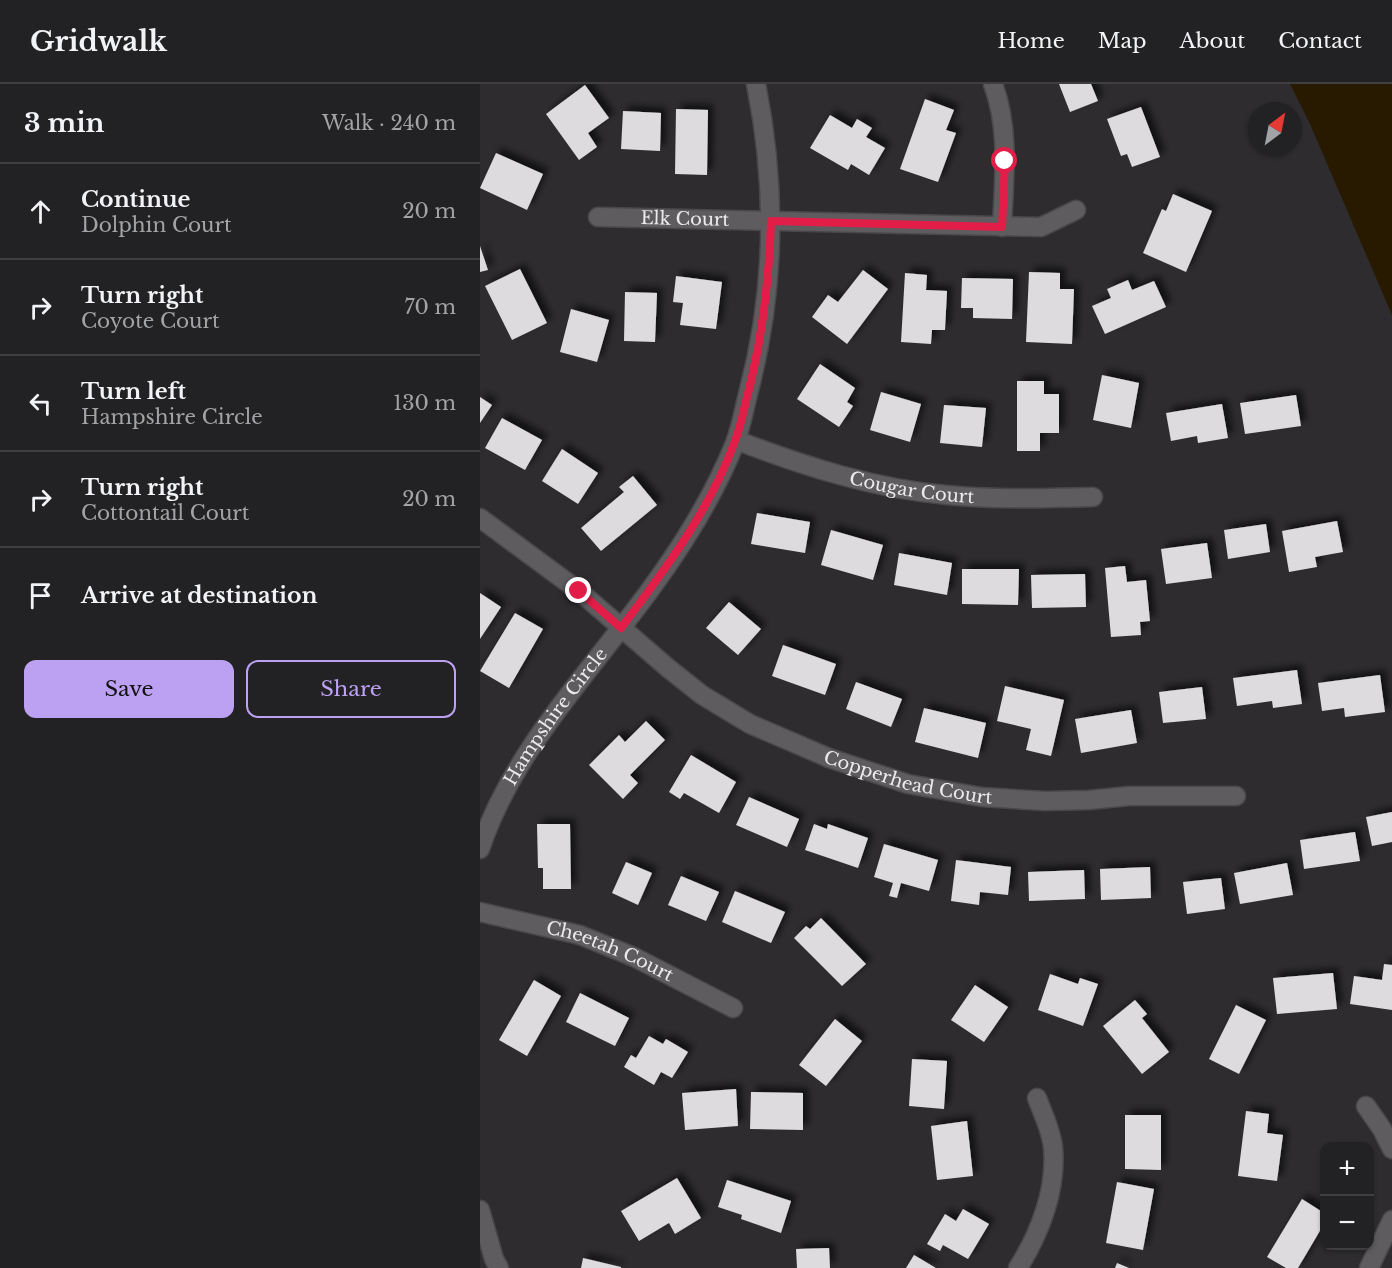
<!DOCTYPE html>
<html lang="en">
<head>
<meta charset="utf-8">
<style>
  body { margin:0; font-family:"Libre Baskerville",serif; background:#2e2e30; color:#f1f3f6 }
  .controls { position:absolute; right:18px; bottom:18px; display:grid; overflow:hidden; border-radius:12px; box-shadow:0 2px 4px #0004 }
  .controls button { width:54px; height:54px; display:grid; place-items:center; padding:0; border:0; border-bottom:2px solid #3f3e41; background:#222123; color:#f1f3f6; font:30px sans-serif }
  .compass { position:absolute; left:768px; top:18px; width:54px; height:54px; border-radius:50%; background:#222123; box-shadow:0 2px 4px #0004; rotate:32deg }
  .stop { position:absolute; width:18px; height:18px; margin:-14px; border:4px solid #e11d48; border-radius:50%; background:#fff }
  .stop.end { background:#e11d48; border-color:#fff; box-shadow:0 2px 6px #0008 }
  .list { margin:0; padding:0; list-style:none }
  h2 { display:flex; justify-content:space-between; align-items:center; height:78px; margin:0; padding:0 24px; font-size:26px }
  h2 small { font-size:20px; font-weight:400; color:#a2a3a6 }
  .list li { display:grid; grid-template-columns:39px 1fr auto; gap:18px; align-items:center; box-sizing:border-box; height:96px; padding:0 24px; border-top:2px solid #3f3e41 }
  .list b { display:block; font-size:22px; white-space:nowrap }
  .list p { margin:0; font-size:20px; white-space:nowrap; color:#a2a3a6 }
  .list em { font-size:20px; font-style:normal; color:#a2a3a6 }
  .actions { display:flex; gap:12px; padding:18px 24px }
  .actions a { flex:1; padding:14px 0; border:2px solid #bca0f2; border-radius:12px; text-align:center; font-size:21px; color:#bca0f2 }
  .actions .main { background:#bca0f2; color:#111 }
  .icon { flex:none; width:33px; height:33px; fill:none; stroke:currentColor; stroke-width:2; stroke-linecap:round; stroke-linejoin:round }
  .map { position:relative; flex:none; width:912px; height:1184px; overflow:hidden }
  header { display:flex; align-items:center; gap:36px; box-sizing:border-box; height:84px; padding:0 30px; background:#222123; border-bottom:2px solid #3f3e41 }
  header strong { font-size:28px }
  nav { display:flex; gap:33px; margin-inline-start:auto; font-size:21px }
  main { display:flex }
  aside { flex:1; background:#222123 }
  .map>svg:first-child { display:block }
  .water { fill:#271a00 }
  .building { fill:#dedbdf; filter:url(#shadow) }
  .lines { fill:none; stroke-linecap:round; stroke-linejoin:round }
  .street-casing { stroke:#49474a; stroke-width:21 }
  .street { stroke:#5e5c5f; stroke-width:18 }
  .route { stroke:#e11d48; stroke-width:8 }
  .labels { text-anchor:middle; stroke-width:6; stroke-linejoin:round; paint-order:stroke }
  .street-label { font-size:18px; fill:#ebe9ec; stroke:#2e2c2f }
</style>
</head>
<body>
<header>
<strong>Gridwalk</strong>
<nav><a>Home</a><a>Map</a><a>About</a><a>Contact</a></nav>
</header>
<main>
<aside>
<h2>3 min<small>Walk · 240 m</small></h2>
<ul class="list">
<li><svg class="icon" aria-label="ahead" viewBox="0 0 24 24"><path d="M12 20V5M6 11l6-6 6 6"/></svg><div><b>Continue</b><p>Dolphin Court</p></div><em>20 m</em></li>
<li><svg class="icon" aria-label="right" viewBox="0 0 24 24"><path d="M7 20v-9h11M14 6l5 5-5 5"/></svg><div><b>Turn right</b><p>Coyote Court</p></div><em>70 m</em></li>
<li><svg class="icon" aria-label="left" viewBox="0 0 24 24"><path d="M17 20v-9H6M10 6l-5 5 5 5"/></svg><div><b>Turn left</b><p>Hampshire Circle</p></div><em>130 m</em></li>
<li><svg class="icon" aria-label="right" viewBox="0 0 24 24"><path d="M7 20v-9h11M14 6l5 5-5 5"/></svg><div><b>Turn right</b><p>Cottontail Court</p></div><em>20 m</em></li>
<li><svg class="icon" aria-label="arrive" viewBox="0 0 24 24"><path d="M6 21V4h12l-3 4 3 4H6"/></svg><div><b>Arrive at destination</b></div></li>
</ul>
<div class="actions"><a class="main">Save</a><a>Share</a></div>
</aside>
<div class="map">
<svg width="912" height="1184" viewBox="0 0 912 1184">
  <defs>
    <filter id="shadow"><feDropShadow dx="5.5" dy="-5.5" stdDeviation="3" flood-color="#0009"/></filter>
  </defs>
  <rect width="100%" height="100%" fill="#2e2c2f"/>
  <path class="water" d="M810,0h102v231l-82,-191z"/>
  <path class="building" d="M579,0h32l7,17 -28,11z
    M105,1l24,33 -21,15 9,14 -18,13 -33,-46z
    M445,15l29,11 -8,20 10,3 -18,49 -38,-13z
    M661,23l19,50 -28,10 -5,-13 -6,2 -14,-37z
    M196,25l32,1 -1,65 -32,-1z
    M143,27l38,2 -1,38 -39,-2z
    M350,31l22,13 5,-9 15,9 -6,9 19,11 -16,27 -18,-11 -3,6 -38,-22z
    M16,69l47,21 -16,36 -47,-22z
    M693,110l39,17 -26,61 -43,-19 19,-44 4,2z
    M0,162l8,24 -8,2z
    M40,185l27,54 -35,17 -27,-54z
    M383,186l25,19 -41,55 -35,-27 16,-22 10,7z
    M549,188l31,1v16h14l-2,55 -46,-2z
    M425,189l22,2 -1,15 21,1 -2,39h-13l-1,14 -30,-2z
    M196,192l46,6 -6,47 -36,-4 3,-22 -10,-1z
    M482,194l51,1 -1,40 -39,-1v-10h-12z
    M648,196l4,10 22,-9 12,26 -61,27 -13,-28 19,-8 -4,-9z
    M145,208l32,1 -2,49 -31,-1z
    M91,225l38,11 -12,42 -37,-10z
    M340,280l35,24 -8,14 6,4 -14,21 -42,-28z
    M622,291l37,8 -8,45 -38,-8z
    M537,297h27v13h15v39h-19v18h-23z
    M401,308l40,12 -11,38 -40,-12z
    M816,311l5,31 -56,8 -5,-31z
    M0,313l12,8 -12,18z
    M742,320l6,34 -30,5 -1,-7 -26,5 -5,-28z
    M464,321l42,3 -4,39 -42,-4z
    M22,334l40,22 -17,30 -40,-22z
    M82,365l36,24 -20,31 -36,-23z
    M153,392l24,29 -56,46 -20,-23 43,-36 -5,-5z
    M277,429l53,9 -5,31 -54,-9z
    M857,437l6,31 -28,5 2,10 -28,5 -7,-41z
    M786,440l4,28 -42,7 -4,-29z
    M351,446l52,15 -10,35 -52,-15z
    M727,459l5,35 -46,6 -5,-35z
    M419,469l53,10 -5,32 -53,-10z
    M645,482l2,16 19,-2 4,41 -10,1 1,13 -30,2 -6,-69z
    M482,485h57l-1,36 -56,-1z
    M605,490l1,33 -54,1 -1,-33z
    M0,509l21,14 -21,32z
    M249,518l32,27 -23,26 -32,-27z
    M35,529l28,16 -34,59 -29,-17z
    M303,561l53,19 -11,31 -53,-19z
    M817,586l5,34 -29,4 -1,-7 -35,5 -4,-28z
    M900,591l5,37 -40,5 -1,-9 -22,3 -4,-28z
    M376,598l46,17 -11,28 -45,-18z
    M525,602l59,14 -13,56 -25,-6 5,-21 -34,-8z
    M722,603l4,32 -43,4 -4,-31z
    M444,624l62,15 -8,35 -63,-16z
    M651,626l6,33 -56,10 -6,-34z
    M166,637l19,19 -35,35 8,8 -15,16 -34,-34 30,-30 6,7z
    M211,671l45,27 -17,31 -35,-20 -4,6 -11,-7z
    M269,713l50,22 -12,28 -51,-22z
    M912,728v30l-20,4 -6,-29z
    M57,740h33l1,65h-28v-21h-5z
    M334,740l13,5 1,-5 40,14 -10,30 -53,-18z
    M875,748l5,29 -56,8 -4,-29z
    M404,760l54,16 -9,31 -28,-8 -4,15 -8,-2 4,-13 -19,-6z
    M476,776l55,7 -3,28 -28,-3 -1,13 -28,-4z
    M146,778l26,11 -14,32 -26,-12z
    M807,779l6,32 -53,9 -6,-31z
    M670,783l1,31 -50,2 -1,-31z
    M604,786l1,29 -56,2 -1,-29z
    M201,792l38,16 -13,29 -38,-16z
    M741,794l4,31 -38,5 -4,-32z
    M255,807l50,21 -14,31 -49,-21z
    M341,834l45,46 -24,22 -48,-48 12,-12 4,3z
    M904,880l8,1v45l-42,-6 4,-28 28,4z
    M853,889l4,36 -60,5 -4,-36z
    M570,890l28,10 2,-6 18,6 -15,42 -45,-16z
    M54,896l27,16 -34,60 -28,-16z
    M495,901l33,22 -24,35 -33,-22z
    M100,909l49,25 -14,28 -49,-24z
    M655,916l12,14 -5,4 27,34 -27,22 -39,-48z
    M756,921l30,15 -27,54 -30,-15z
    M355,935l27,22 -36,45 -27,-21z
    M169,952l14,8 3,-5 22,13 -16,26 -11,-6 -7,13 -30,-18 7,-12 5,3z
    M432,975l35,2 -3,48 -35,-3z
    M256,1005l2,37 -53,4 -3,-37z
    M271,1008l52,1v37l-53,-1z
    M766,1027l23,3 -2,19 16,2 -6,46 -39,-5z
    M645,1031h36v55l-36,-1z
    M487,1037l6,55 -36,4 -6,-54z
    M197,1094l24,40 -26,16 -6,-11 -30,18 -18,-30z
    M247,1096l64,21 -10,32 -40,-14 1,-4 -24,-8z
    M637,1098l37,7 -11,61 -37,-7z
    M822,1115l22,14v11l-26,44h-12l-19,-11z
    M483,1125l26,15 -21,35 -25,-14 -3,6 -13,-7 18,-30 11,7z
    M349,1164l1,20h-33l-1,-19z
    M434,1171l22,13h-30z
    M103,1174l38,9v1h-40z
    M637,1179l12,5h-14z"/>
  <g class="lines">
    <defs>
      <g id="street">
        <path d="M513,0c17,46 11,94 9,143"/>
        <path id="s1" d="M118,133l443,10 35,-17"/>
        <path id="s2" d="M256,356c67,26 139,49 211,55 49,5 98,3 146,2"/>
        <path id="s3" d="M0,434l99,73 89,77 34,27 48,29 79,34 79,26 74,13 63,4 44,-1 40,-4h107"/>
        <path id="s4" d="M0,765c28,-84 88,-153 141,-221 45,-57 87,-118 114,-185 6,-16 9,-33 13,-49 27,-102 29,-206 8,-310"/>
        <path id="s5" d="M0,828l100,23 54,22 99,51"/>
        <path d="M886,1022l16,23 10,20"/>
        <path d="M0,1126l14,49 5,9"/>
        <path d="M538,1184c22,-35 39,-79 35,-121 -2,-17 -10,-33 -16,-49"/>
        <path d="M889,1184l23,-48"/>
      </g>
    </defs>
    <use href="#street" class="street-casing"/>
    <use href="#street" class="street"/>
  </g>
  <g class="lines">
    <path class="route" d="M99,507l42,37c44,-58 89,-118 114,-187 5,-13 8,-27 11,-40 16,-59 23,-119 25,-180l231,6 3,-66"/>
  </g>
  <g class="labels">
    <g class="street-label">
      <text dy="6" stroke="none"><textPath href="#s1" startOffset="87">Elk Court</textPath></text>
      <text dy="6" stroke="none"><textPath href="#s2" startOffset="183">Cougar Court</textPath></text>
      <text dy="6" stroke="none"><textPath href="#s4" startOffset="153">Hampshire Circle</textPath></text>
      <text dy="6" stroke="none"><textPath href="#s3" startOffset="508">Copperhead Court</textPath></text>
      <text dy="6" stroke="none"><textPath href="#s5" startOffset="136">Cheetah Court</textPath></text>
    </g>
  </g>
</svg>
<div class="controls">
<button>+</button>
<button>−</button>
</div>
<svg class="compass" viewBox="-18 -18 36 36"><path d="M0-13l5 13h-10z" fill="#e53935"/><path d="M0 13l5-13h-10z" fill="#a2a3a6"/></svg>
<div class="stop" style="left:525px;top:77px"></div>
<div class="stop end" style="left:99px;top:507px"></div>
</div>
</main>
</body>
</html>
